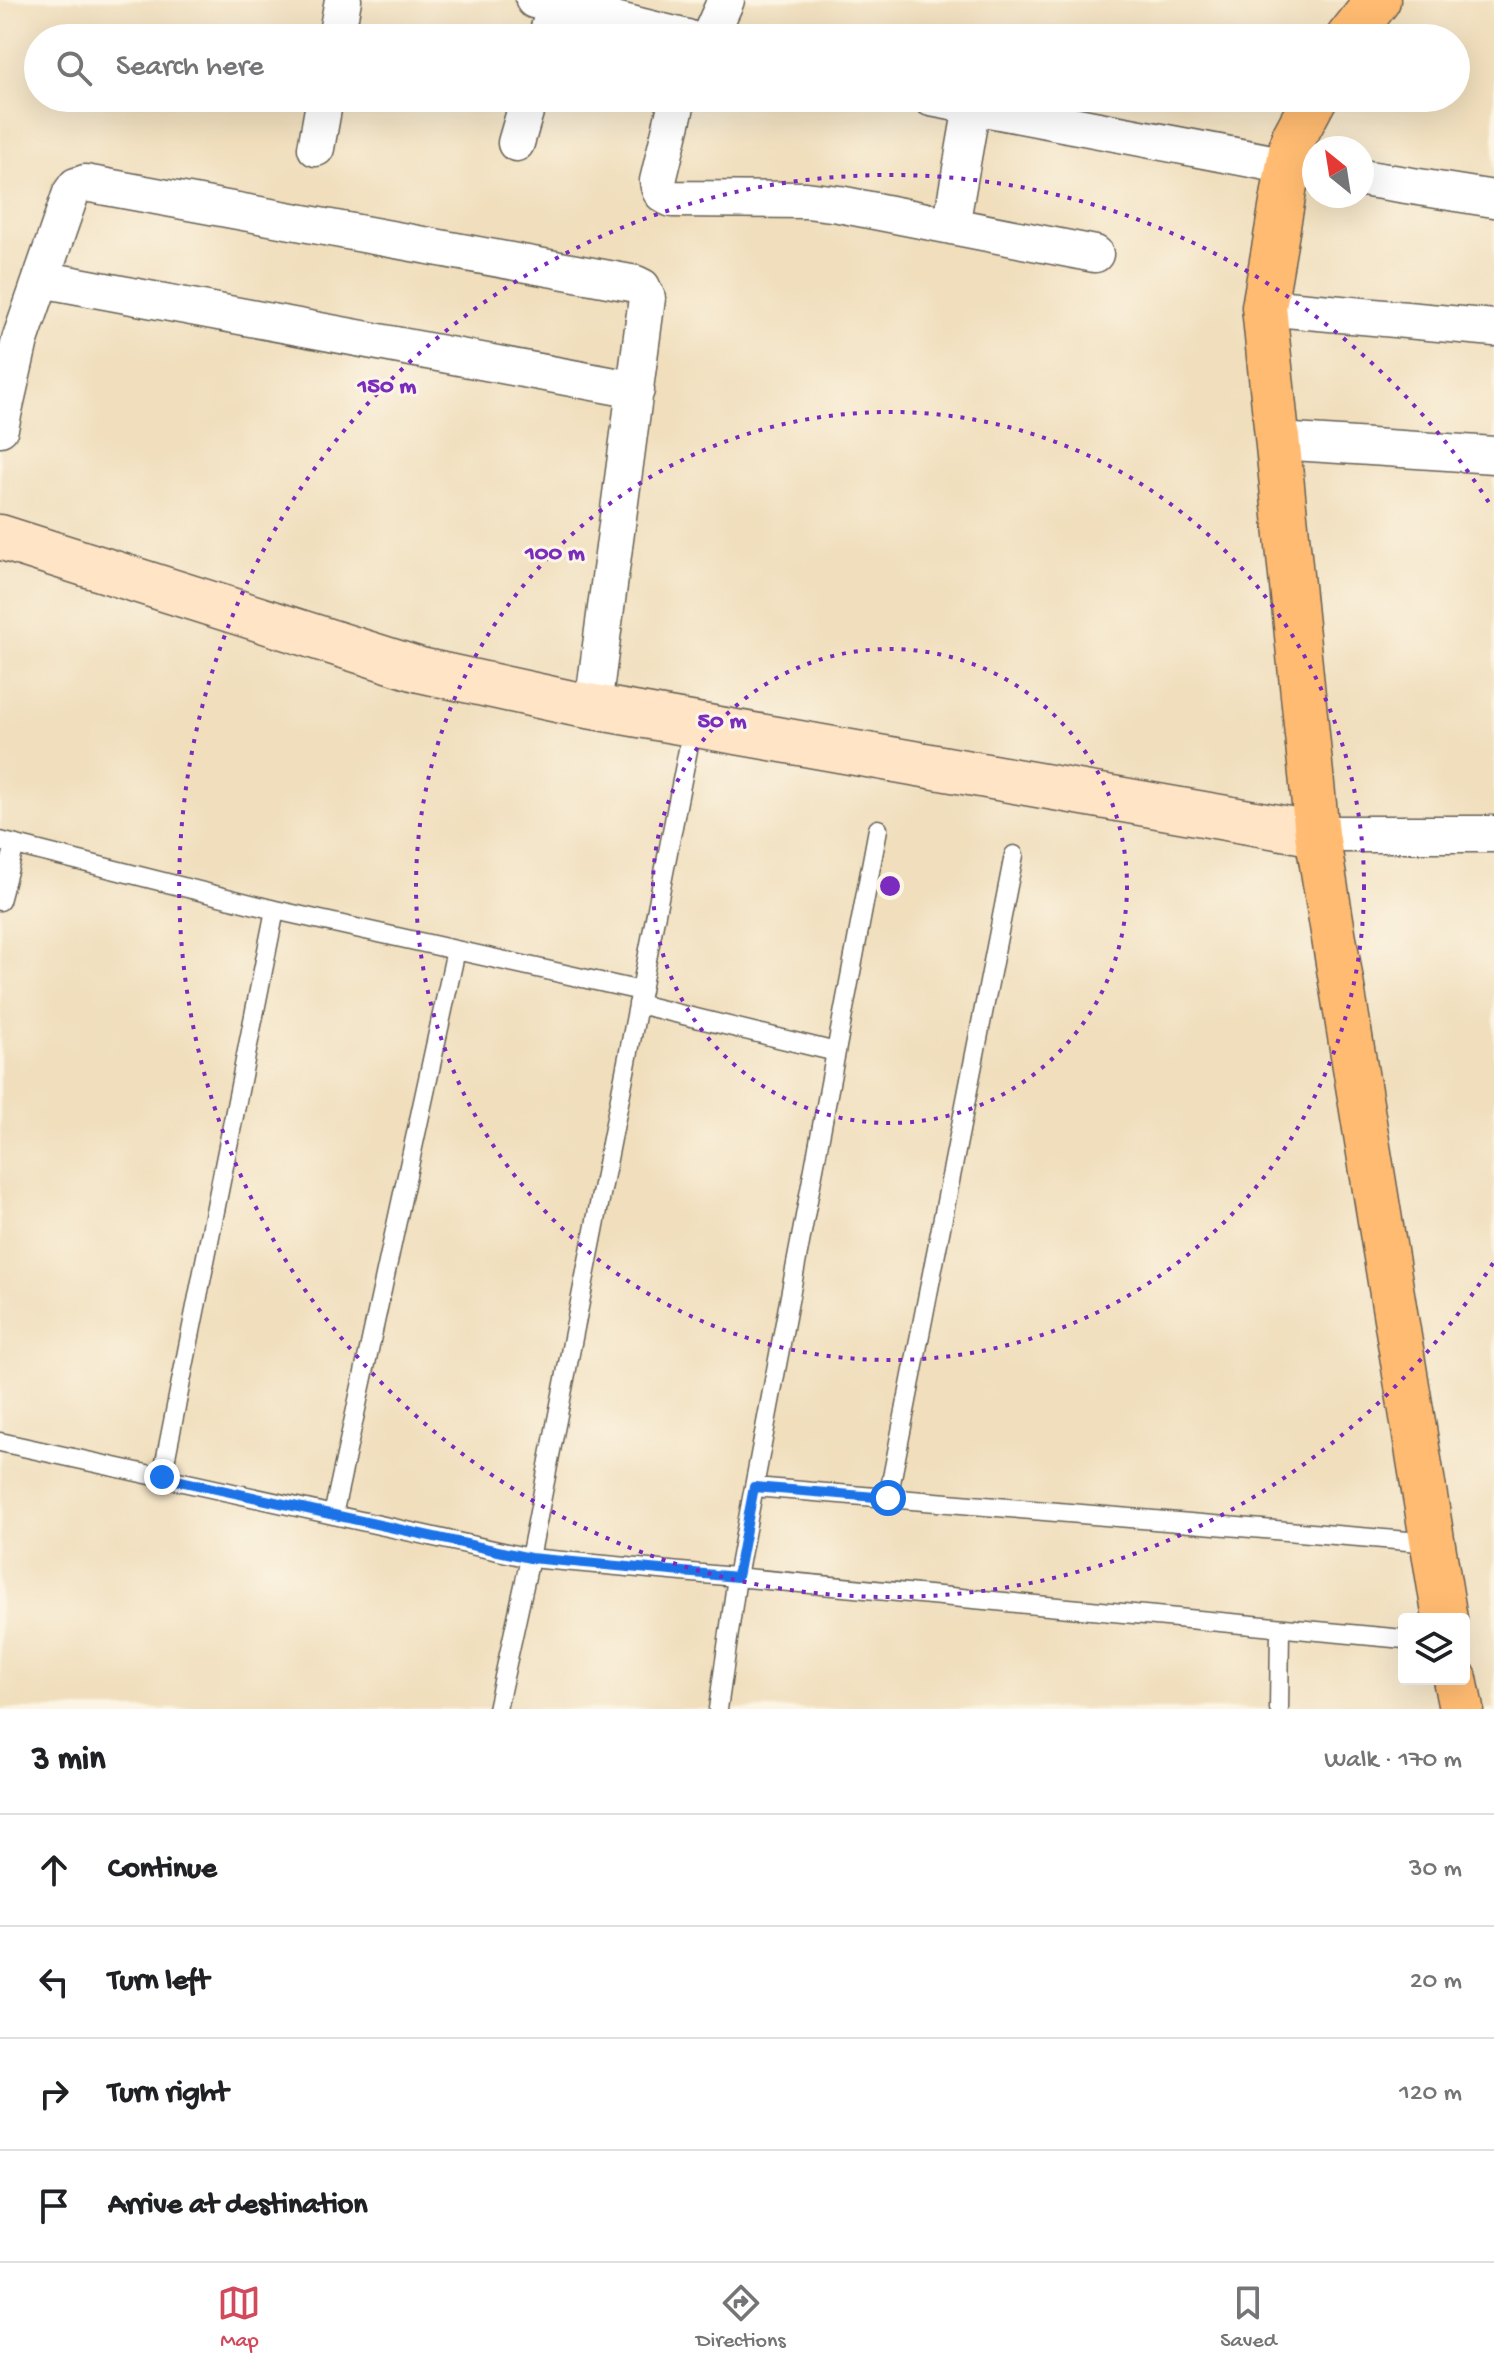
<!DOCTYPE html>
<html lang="en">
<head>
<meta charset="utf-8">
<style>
  body { margin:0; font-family:"Gochi Hand",sans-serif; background:#f2f2f2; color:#202124 }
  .controls { position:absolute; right:24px; bottom:24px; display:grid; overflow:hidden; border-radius:8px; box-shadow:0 8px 32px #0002 }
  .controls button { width:72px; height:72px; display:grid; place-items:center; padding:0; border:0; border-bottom:2px solid #e0e0e0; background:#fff; color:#202124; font:40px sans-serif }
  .compass { position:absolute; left:1302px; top:136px; width:72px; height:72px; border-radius:50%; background:#fff; box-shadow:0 8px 32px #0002; rotate:330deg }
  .stop { position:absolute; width:24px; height:24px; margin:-18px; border:6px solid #1a73e8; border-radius:50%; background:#fff }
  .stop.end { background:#1a73e8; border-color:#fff; box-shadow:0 2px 8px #0008 }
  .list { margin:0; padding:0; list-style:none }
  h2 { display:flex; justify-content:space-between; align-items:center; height:104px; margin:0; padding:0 32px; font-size:34px }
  h2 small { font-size:26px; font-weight:400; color:#757577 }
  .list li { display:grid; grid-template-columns:52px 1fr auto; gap:24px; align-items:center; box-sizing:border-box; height:112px; padding:0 32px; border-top:2px solid #e0e0e0 }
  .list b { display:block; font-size:30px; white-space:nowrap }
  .list em { font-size:26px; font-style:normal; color:#757577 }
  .icon { flex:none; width:44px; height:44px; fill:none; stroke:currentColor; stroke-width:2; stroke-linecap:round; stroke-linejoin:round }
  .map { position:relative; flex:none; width:1494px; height:1709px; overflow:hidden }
  .search { position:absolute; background:#fff; box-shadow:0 8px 32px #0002; left:24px; right:24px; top:24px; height:88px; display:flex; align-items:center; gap:20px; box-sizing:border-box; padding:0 28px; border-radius:44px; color:#757577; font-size:30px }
  .sheet { height:552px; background:#fff }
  nav { display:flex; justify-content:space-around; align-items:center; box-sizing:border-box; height:112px; border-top:2px solid #e0e0e0; background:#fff; font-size:22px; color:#757577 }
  nav a { display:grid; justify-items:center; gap:4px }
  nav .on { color:#d1495b }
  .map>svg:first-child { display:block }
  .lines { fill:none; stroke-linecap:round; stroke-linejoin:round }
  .lane-casing { stroke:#666054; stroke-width:21 }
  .street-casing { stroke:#666054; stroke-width:39 }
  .secondary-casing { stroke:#666054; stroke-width:47 }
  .primary-casing { stroke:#666054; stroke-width:47 }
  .lane { stroke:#fff; stroke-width:18 }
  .street { stroke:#fff; stroke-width:36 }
  .secondary { stroke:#ffe4c6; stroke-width:44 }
  .primary { stroke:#ffbb71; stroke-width:44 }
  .route { stroke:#1a73e8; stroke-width:10 }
  .ring { fill:none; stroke:#7b2cbf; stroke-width:4; stroke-dasharray:4 8 }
  .centre { fill:#7b2cbf; stroke:#fcf5e5; stroke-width:4 }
  .ring-label { font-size:24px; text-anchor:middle; font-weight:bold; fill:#7b2cbf; stroke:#fcf5e5; stroke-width:6; stroke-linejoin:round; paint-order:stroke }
</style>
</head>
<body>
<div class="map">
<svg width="1494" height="1709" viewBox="0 0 1494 1709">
  <rect width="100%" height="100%" fill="#fcf5e5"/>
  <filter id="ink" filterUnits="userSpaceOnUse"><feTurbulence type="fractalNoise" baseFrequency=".0125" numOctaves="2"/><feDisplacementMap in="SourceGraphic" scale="16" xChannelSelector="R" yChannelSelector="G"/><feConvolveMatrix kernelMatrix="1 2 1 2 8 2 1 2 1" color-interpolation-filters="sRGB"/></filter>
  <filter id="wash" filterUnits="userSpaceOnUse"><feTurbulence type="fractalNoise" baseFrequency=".006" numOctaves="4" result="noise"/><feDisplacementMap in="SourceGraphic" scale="32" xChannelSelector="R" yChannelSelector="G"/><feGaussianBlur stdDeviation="1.8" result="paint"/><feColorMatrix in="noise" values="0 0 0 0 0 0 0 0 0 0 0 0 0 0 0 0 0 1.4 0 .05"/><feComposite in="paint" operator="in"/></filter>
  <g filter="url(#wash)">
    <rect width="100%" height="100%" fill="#f0debc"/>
  </g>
  <g filter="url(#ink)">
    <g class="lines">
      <defs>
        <path id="lane" d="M0,841l275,69 366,81
          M0,901l15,-56
          M638,1004l198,48
          M0,1442l530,116 874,81
          M162,1477l113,-567
          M754,1487l678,56
          M888,1498l126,-643
          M333,1515l123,-565
          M497,1709l33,-151 163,-834
          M718,1709l19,-132 141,-748
          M1279,1709l1,-81"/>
        <path id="street" d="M534,0l153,38
          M336,38l7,-38
          M546,38l10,-33
          M709,38l17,-38
          M678,98l-20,83c1,11 4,14 14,18l134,1 33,4 256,50
          M931,98l383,73
          M516,143l13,-45
          M316,148l9,-50
          M1362,178l132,21
          M951,226l21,-120
          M41,279l595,111
          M1264,307l230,21
          M0,428l20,-88 51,-147 5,-7 9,-3 551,101 6,3 5,11 -54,408
          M1278,441l216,14
          M1317,834h177"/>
        <path id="secondary" d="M0,537l420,133 151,33 746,131"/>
        <path id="primary" d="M1348,38l30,-38
          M1315,98l-22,41 -29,168 53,527 128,785
          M1455,1679l6,30"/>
      </defs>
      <use href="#lane" class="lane-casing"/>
      <use href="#street" class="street-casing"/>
      <use href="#secondary" class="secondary-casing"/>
      <use href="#primary" class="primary-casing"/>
      <use href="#lane" class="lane"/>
      <use href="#street" class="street"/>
      <use href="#secondary" class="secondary"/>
      <use href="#primary" class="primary"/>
    </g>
  </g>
  <g class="lines" filter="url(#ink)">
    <path class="route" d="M162,1477l368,81 207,19 17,-90 134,11"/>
  </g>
  <g class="ring">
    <circle cx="890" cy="886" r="237"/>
    <circle cx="890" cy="886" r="474"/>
    <path d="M1493 1263A711 711 0 1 1 1493 509"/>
  </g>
  <circle cx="890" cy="886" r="12" class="centre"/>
  <g class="ring-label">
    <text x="387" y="392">150 m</text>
    <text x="555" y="559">100 m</text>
    <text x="722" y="727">50 m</text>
  </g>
</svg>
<div class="controls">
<button><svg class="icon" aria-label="layers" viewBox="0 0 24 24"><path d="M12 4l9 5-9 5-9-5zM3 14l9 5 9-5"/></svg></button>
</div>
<svg class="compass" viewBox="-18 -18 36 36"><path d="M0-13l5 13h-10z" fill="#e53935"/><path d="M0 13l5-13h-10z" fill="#757577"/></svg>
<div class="stop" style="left:888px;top:1498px"></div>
<div class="stop end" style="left:162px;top:1477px"></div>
<div class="search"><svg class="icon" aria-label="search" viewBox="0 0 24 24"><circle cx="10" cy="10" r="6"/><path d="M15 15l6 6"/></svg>Search here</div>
</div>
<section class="sheet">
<h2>3 min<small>Walk · 170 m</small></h2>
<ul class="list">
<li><svg class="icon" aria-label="ahead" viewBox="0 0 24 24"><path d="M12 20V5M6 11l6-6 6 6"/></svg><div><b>Continue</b></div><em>30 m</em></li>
<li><svg class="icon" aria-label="left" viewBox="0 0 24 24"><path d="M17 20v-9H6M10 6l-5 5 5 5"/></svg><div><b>Turn left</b></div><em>20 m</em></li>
<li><svg class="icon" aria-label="right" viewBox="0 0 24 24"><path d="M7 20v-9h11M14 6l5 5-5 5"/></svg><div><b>Turn right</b></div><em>120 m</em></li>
<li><svg class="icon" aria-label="arrive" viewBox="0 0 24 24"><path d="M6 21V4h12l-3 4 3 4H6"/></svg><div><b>Arrive at destination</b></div></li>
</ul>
</section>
<nav>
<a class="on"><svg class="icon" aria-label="map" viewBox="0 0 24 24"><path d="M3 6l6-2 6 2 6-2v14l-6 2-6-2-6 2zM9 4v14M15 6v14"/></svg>Map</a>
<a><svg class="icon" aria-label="directions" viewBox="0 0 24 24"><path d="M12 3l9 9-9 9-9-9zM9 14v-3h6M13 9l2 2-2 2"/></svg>Directions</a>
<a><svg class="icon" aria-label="saved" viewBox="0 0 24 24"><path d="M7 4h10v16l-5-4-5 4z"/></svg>Saved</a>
</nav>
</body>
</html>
